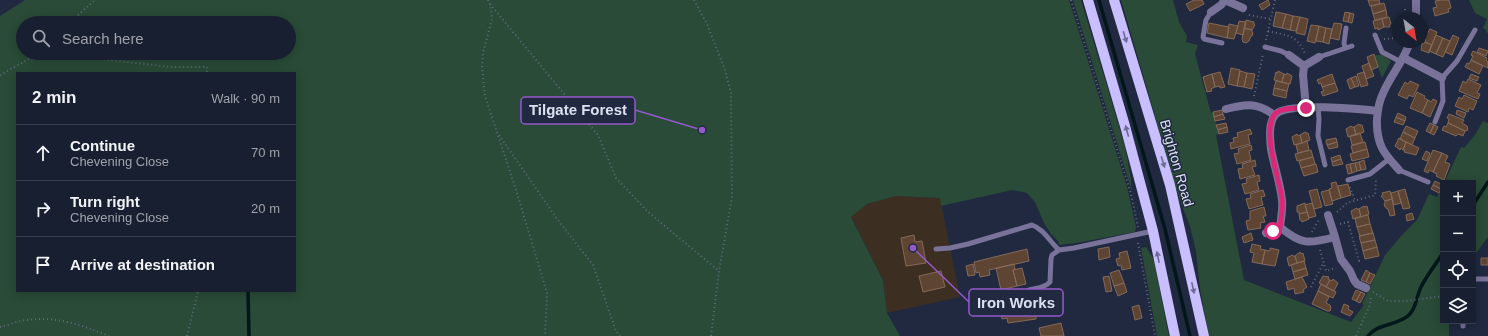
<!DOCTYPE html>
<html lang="en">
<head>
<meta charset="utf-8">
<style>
  body { margin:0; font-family:Helvetica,sans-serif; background:#252c3c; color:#f1f3f6 }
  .controls { position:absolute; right:12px; bottom:12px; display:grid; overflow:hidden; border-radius:0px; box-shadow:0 2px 10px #0003 }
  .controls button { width:36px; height:36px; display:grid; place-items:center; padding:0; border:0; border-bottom:1px solid #363d4c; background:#181f30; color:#f1f3f6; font:20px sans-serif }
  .compass { position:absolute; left:1392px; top:12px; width:36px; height:36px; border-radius:50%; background:#181f30; box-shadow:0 2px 10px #0003; rotate:149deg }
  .stop { position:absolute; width:12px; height:12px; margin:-9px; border:3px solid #db2777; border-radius:50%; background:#fff }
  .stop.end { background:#db2777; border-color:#fff; box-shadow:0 1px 4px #0008 }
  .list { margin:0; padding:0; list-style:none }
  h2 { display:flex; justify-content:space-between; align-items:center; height:52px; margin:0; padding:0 16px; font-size:17px }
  h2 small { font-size:13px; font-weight:400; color:#9fa2ab }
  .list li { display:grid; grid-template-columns:26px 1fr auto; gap:12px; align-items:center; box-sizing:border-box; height:56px; padding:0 16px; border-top:1px solid #363d4c }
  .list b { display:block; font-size:15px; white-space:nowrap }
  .list p { margin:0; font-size:13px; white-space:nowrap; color:#9fa2ab }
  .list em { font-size:13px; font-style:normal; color:#9fa2ab }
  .icon { flex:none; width:22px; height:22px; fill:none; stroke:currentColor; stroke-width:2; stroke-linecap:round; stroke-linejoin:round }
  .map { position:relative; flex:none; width:1488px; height:336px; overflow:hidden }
  .search { position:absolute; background:#181f30; box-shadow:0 2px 10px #0003; left:16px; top:16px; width:280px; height:44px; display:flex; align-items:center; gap:10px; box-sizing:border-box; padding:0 14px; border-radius:22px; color:#9fa2ab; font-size:15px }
  .panel { position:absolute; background:#181f30; box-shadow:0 2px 10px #0003; left:16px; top:72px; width:280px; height:220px; border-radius:0px }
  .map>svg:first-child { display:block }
  .industrial { fill:#3d2e22 }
  .green { fill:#294b37; fill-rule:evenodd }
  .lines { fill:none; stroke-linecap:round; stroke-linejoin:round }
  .stream { stroke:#021719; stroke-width:3.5 }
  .building { fill:#5d4433; stroke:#856958 }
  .path { stroke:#636b7f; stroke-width:2; stroke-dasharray:1 3; stroke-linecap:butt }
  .service { stroke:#797299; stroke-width:5 }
  .minor { stroke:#797299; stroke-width:8 }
  .primary { stroke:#c9befe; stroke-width:10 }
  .oneway { fill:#6c6c96 }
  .route { stroke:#db2777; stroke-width:5 }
  .labels { text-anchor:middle; stroke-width:3; stroke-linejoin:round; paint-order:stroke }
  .street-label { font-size:14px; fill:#dae0ef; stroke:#202940 }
  .leader { fill:none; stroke:#9359cb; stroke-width:1.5 }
  .callout-dot { fill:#9359cb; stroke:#202940; stroke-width:1.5 }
  .callout { fill:#202940; stroke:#9359cb; stroke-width:1.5 }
  .callout-label { font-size:15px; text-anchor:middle; font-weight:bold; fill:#dae0ef }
</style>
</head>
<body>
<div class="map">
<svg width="1488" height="336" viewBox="0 0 1488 336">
  <rect width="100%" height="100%" fill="#202940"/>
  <path class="industrial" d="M896,196l44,2 20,99 -73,16 -4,-33 -32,-64 16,-12z"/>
  <path class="green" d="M25,0h1044l58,187 9,40 -1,5 -59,11 -17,2 -1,-4 -7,-7 -7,-11 -9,-21 -8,-9 -15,-3 -71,16 -1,-8 -44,-2 -29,8 -16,13 32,63 4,33 13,23h-900v-320zM23,23h266v30h-266zM17,73h278v218h-278z
    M1073,0h8c10,34 21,68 31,103 9,30 18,57 20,89z
    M1121,0h52l6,22 8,14 -1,6 12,3 -3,9 16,59 2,-1 6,22 -3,1 28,145 107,42 13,-17 -2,-1 23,-49 17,-20 15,-15 12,-26 8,3 6,-13v137h6v15h-240l-9,-47 -4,-38 -6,-25 -10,-25z
    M1469,0h19v33l-2,-1v-2l-3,-2 4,-9 -12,-6z
    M1378,55h5l8,6 -9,17 -8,-22z
    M1483,121l5,2v114l-15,20v-74h-29l17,-36 3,1 11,-13z
    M1146,247l8,13 15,76h-12l-16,-88z"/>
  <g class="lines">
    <path class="stream" d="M1099,0l66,229 25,107
      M1473,205l15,-23
      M248,291l1,45
      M1368,336c10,-13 29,-10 41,-21 8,-8 7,-18 12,-28 6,-12 15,-23 22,-34"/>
  </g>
  <path class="building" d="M1194,0h8l2,4 -14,7 -4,-7z
    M1268,0l2,5 -8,5 -3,-5z
    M1368,0h11l1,4 -10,2z
    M1442,0h7l2,8 -3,1 1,3 -14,4 -2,-8 4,-1 -2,-6z
    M1384,3l2,7 -13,4 -2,-8z
    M1386,10l1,7 -12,3 -2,-6z
    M1276,12l10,2 -4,14 -9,-2z
    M1345,12l5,1 -2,9 -5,-1z
    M1350,13l4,1 -2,9 -4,-1z
    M1286,14l7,2 -3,14 -8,-2z
    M1293,16l7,1 -4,14 -6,-1z
    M1300,17l8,2 -3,16 -9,-2z
    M1389,17l2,7 -2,1 1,2h-6l-2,-8z
    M1382,19l2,8 -6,3v-2l-3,1 -2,-8z
    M1246,20l8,2v2l1,1 -3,5 -8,-2z
    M1239,21l7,1 -3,13 -7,-2z
    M1209,23l20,4 -2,11 -20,-5z
    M1334,23l8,1 -3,16 -9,-2z
    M1229,24l9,2 -4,13 -7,-1z
    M1311,25l8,1 -4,17 -8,-2z
    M1319,26l7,2 -3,14 -7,-1z
    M1244,28l8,2v2l1,1 -1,3h-1l-2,5 -3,2 -3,-1 -1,-3z
    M1326,28l6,1 -3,15 -6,-2z
    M1430,29l7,3 -5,13 -7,-3 1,-2 -2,-1z
    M1436,35l7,3 -7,16 -7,-3z
    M1453,35l6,3 -7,17 -7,-3z
    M1443,38l7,3 -7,16 -7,-3z
    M1425,42l7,3 -3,8 -8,-3 1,-7 2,1z
    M1479,48l9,3 -2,5 -9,-4z
    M1473,51l14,7 -1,2 2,2v6l-17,-8 2,-4 -2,-1z
    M1374,54l4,13 -7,3 -4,-13z
    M1471,60l12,6 -4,8 -14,-7 2,-4 2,1z
    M1369,63l5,13 -8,3 -4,-13z
    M1231,68l9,2 -3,16 -9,-2z
    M1240,71l7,2 -3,14 -7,-1z
    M1278,71l6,3 -2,8 -8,-2 2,-8 2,1z
    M1220,72l5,15 -5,1v-2l-5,1 -3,-13z
    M1364,72l4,13 -7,2 -4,-13z
    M1247,73l8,1 -3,15 -8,-2z
    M1287,73l5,3 -2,8 -8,-2 2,-8 2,1z
    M1212,74l3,13 -4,2 1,2 -5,1 -4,-15z
    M1332,74l3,9 -13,4 -1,-4 -2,1 -2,-4z
    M1471,74l8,3 -2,4 -8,-3z
    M1356,76l3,10 -4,1 -4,-9z
    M1351,78l4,9 -5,2 -3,-9z
    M1468,79l13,6 -4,8 3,1 -2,5 -19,-8 4,-10 3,2z
    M1276,81l13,3 -2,7 -13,-3z
    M1410,81l9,4 -6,12 -4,-2 -2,4 -9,-4 7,-13 3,2z
    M1335,83l3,8 -15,5 -2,-4 3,-1 -2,-4z
    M1274,88l13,3 -1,7 -13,-3z
    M1417,92l8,4 -1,2 4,2 -6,13 -12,-5z
    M1464,95l13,6 -4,9 -4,-2 -1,4 -13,-6 4,-9 3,2z
    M1433,99l4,2 -7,16 -8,-4 6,-13 3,2z
    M1222,110l1,4 -9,3 -1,-5z
    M1457,110l9,3 -2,5 -8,-4z
    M1398,113l8,4 -1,4 -9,-4z
    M1223,114l2,5 -10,2 -1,-4z
    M1449,114l15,6 -2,3 5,3 1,4 -3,1 -17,-8 1,-4 -2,-1z
    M1396,117l9,4 -2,4 -9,-3z
    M1226,123l1,4 -9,3 -2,-5z
    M1430,123l4,2 -4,8 -4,-2z
    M1448,123l17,8 -2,5 -5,-2 -2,2 -14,-6 2,-4 2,1z
    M1359,124l1,1h2l2,7 -8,3 -2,-8z
    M1434,125l4,2 -4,8 -4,-2z
    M1351,126l1,1h2l2,8 -8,2 -2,-8z
    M1406,126l12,5 -3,7 -12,-6z
    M1227,127l1,5 -9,2 -1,-4z
    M1250,129l2,5 -4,1 2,9 -19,5 -1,-6 4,-1 -1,-4 5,-1 -1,-4z
    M1305,132l1,1h2l2,7 -8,3 -2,-8z
    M1403,132l12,6 -3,7 -12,-6z
    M1360,133l3,9 -11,3 -2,-9z
    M1297,134l1,2 2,-1 2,8 -8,2 -2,-8z
    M1336,138l1,4 -10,3 -1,-5z
    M1399,138l7,4 -3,8 -2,-2 -1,2 -5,-4z
    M1307,141l2,9 -11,3 -2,-8z
    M1337,142l1,5 -9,2 -2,-4z
    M1365,142l2,7 -14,4 -2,-7z
    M1406,142l13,6 -3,7 -12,-3 1,-2h-2z
    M1251,145l1,5 -3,1 2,9 -14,4 -3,-10 5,-1 -1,-4z
    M1367,149l2,8 -17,4 -2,-7z
    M1311,150l2,7 -16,4 -2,-7z
    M1433,150l9,3 -9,19 -4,-2 -1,3 -4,-2z
    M1426,151l4,2 -3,8 -5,-2z
    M1442,153l6,3 -3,6 5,2 -6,16 -8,-4 1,-2 -4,-2z
    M1340,155l1,4 -9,3 -1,-4z
    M1313,157l2,7 -14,4 -2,-7z
    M1341,159l2,5 -10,2 -1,-4z
    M1255,160l1,6 -4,1 3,8 -15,4 -2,-10 5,-1 -1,-4z
    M1364,160l2,9 -5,1 -2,-8z
    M1359,162l2,8 -4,1 -2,-8z
    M1355,163l2,8 -5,2 -2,-9z
    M1316,164l2,8 -14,4 -3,-8z
    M1350,164l2,9 -4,1 -2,-9z
    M1259,175l1,6 -3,1 2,8 -14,4 -3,-10 5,-1 -1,-4z
    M1435,181l8,4 -2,4 -8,-4z
    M1336,182l5,16 -9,3 -3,-12 3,-1 -1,-5z
    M1348,184l3,11 -10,3 -3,-12z
    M1433,185l8,4 -2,4 -8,-4z
    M1317,189l5,18 -8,2 -5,-18z
    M1405,189l5,19 -7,1 -5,-18z
    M1263,190l2,6 -4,1 2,8 -14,4 -3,-10 5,-1 -1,-4z
    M1329,190l4,14 -8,2 -4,-14z
    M1390,191l2,8 -7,2 -4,-5 2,-1 -1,-2z
    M1398,191l3,12 -7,2 -3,-12z
    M1392,199l3,16 -5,1 -2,-7h-1l-1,-2h-1l-1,-3 1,-1v-2z
    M1305,203l2,9 -8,2v-2h-2v-6z
    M1312,203l4,13 -7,2 -4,-13z
    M1364,206l1,1 2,-1 2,8 -8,3 -2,-8z
    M1264,207l2,9h-3l2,6 -5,1 1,5 -13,2 -2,-9 4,-1v-9z
    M1357,208v1h2l2,8 -8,2 -2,-8z
    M1307,212l2,7 -7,3 -1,-2h-1l-1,-6z
    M1412,213l2,6 -7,2 -1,-6z
    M1368,215l2,9 -13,3 -2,-9z
    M1370,224l3,9 -13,3 -3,-9z
    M1251,233l2,7 -9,3 -2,-6z
    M1373,233l2,7 -14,3 -2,-7z
    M914,235l1,7 7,-1 4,22 -20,3 -5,-28z
    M1375,240l2,7 -14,4 -2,-8z
    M1252,244l9,2 -1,3 5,1 -3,14 -10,-2 2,-9 -4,-1z
    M1109,247l1,10 -11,3 -1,-11z
    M1377,247l2,9 -14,3 -2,-8z
    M1270,248l9,2 -4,16 -13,-2 3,-14 5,1z
    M1027,249l2,12 -40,9 1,5 -10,2 -1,-5 -3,1 -2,-11z
    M1127,251l4,17 -9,2 -1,-5 -3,1 -2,-7 4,-1 -1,-5z
    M1300,252l1,2 2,-1 2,8 -8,2 -2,-7z
    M1292,255l1,1h2l2,7 -8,3 -2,-8z
    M1481,258h7v7h-7z
    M1304,261l2,7 -13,4 -2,-7z
    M973,264l2,11 -7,1 -2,-10z
    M1014,264l1,5 -2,1 4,16 -16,4 -5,-22z
    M1022,268l4,16 -9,2 -4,-16z
    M1306,268l2,7 -13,4 -2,-7z
    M1119,270l5,13 -10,3 -4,-13z
    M1366,270l4,3 -4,9 -5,-2z
    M941,271l4,16 -22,5 -4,-16z
    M1370,273l5,2 -5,9 -4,-2z
    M1109,276l3,15 -6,1 -3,-15z
    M1323,276l6,1 -1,2 2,1 -4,7 -7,-4z
    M1302,277l5,10 -4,3 1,2 -9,2 -1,-6 -6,2 -2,-8z
    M1333,279l5,4 -4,8 -8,-4 4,-7 2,1z
    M1124,283l3,9 -9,4 -4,-10z
    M1321,284l15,8 -3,6 -15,-7z
    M1356,290l5,2 -5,9 -4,-2z
    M1318,291l11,6 -3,6 4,2 1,3 -1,3h-3l-15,-7z
    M1361,292l4,2 -5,9 -4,-2z
    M1008,293l1,8 22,-3v-3l9,-1 1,3 10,-1 2,14h-3l1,4 -8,1 -1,-4 -6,1v7l-28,4 -1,-5 -5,1 -3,-25z
    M1344,304l5,2 -1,3 5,3 -3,4 -9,-4z
    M1139,305l3,13 -7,2 -3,-13z
    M1061,323l3,13h-23l-2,-8z"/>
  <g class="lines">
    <path class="path" d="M488,0l2,4 2,15 -9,34 -1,14 3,29 32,97 30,100 -2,43
      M694,0l13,24 18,46 6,23 1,104 -13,74 -8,65
      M1071,0l60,194 7,33
      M490,4l108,131 18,43 32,34 71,59
      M1249,15l22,4
      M1405,18v-9
      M69,23l26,-23
      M1268,31c19,5 29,3 37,23
      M1384,39l14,-1
      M1266,40l9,-40
      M48,53l123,14h36v6
      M0,75l40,-22
      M1254,96l9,-42
      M499,135l56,81 23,30 15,19 23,66 4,5
      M1350,187l5,14
      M1337,212l10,-9 28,-8 1,-15
      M1340,224l8,-2 11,39 -3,1
      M1312,232l8,-14
      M1138,243l17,93
      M1320,250l6,21 10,-3
      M1311,287l12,-23
      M1373,292l15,9h18l37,-5
      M0,327c9,-2 18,-6 27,-7 31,-4 54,5 82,16
      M187,336l11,-45
      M1356,336l14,-31 1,-9"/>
    <path class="service" d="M1211,12l-5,8 -3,17 1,2 18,4
      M1375,35l7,17 19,10
      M1265,47l16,4 8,4
      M1345,48l-1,-5 2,-15
      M1319,57l33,-11
      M1318,107l1,12 -1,17 7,29
      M1435,122l8,-21 -1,-23 15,-17 18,-31
      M1399,170l29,12
      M1348,180l22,-6 19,-15
      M936,249l14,-1 18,-4 64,-19c12,4 18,17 27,25
      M1473,279h15
      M1029,290c7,-2 16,-2 21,-8l1,-23 1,-4 7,-5 15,-2 79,-17
      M1463,321v5"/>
    <path class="minor" d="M1225,0l18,8
      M1211,12l10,-7 4,-5
      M1416,18v-18
      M1289,55l15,11
      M1404,58l38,20
      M1306,108l-3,-33 1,-9 15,-9
      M1226,109c19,-5 31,-7 48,6
      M1399,170c-6,-7 -13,-14 -17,-22 -8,-17 -6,-41 2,-57 8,-17 20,-31 26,-49
      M1328,215l7,22
      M1266,233l14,-6
      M1366,288l-9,-4 -3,-4 -4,-9 -9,-12 -6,-22c-26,7 -34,8 -55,-10 1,-9 3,-18 2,-27 -2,-18 -8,-34 -11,-51 -1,-10 -3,-27 5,-35 11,-12 84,-5 102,-3"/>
    <path class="primary" d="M1088,0l37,126 28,105 22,105
      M1114,0l56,185 34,151"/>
  </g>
  <defs><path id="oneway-solid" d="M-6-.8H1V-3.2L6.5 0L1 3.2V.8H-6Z"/></defs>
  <g class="oneway">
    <use href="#oneway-solid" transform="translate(1125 37) rotate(73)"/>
    <use href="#oneway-solid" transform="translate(1127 131) rotate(-105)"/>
    <use href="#oneway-solid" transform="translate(1163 162) rotate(73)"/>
    <use href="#oneway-solid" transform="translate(1158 257) rotate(-101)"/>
    <use href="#oneway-solid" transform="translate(1193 288) rotate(78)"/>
  </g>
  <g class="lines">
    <path class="route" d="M1273,231l7,-4c1,-9 3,-18 2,-28 -2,-18 -22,-72 -6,-86 7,-6 21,-4 30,-5"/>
  </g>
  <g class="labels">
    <g class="street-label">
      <text transform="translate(1177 163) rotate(74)" y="5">Brighton Road</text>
    </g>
  </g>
  <path class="leader" d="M702 130L635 110M913 248L969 302"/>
  <g class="callout-dot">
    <circle cx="702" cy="130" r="4"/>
    <circle cx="913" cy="248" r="4"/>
  </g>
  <g class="callout">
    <rect x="521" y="97" width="114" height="27" rx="4"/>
    <rect x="969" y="289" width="94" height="27" rx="4"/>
  </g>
  <g class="callout-label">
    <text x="578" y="115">Tilgate Forest</text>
    <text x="1016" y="308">Iron Works</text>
  </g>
</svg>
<div class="controls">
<button>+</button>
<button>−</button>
<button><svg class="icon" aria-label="locate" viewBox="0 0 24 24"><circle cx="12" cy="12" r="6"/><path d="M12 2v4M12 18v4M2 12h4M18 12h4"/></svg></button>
<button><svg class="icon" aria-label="layers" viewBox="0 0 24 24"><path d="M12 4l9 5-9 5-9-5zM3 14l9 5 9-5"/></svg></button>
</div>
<svg class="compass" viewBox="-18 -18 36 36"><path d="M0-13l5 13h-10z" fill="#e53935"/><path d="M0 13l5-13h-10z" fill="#9fa2ab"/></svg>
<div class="stop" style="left:1273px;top:231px"></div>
<div class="stop end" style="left:1306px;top:108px"></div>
<div class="search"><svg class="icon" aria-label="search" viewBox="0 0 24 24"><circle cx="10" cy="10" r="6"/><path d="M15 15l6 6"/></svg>Search here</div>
<section class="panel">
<h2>2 min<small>Walk · 90 m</small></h2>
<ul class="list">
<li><svg class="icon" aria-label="ahead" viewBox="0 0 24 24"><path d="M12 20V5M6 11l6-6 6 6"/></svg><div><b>Continue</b><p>Chevening Close</p></div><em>70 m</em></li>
<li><svg class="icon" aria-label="right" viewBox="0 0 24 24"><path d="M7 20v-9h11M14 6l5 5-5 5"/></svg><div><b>Turn right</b><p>Chevening Close</p></div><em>20 m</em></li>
<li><svg class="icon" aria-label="arrive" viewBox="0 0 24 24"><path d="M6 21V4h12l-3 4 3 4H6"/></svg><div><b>Arrive at destination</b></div></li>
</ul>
</section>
</div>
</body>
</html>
